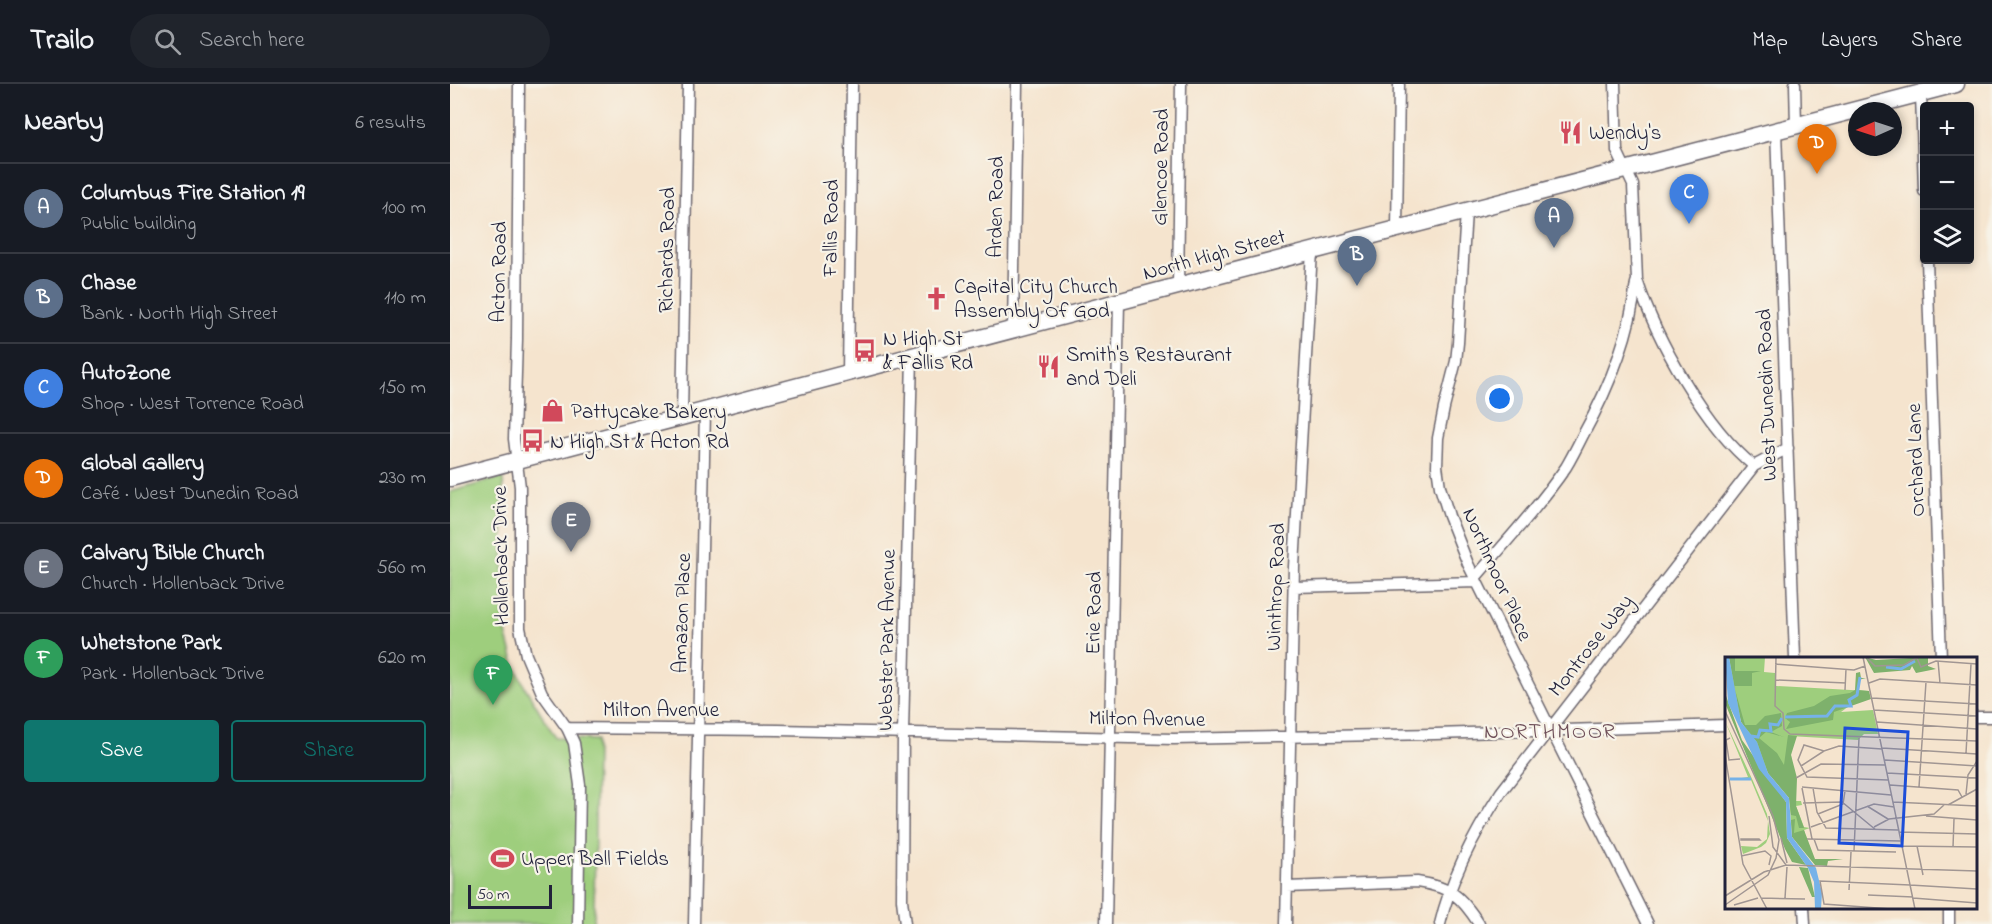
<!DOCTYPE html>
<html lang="en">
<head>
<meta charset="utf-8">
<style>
  body { margin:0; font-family:"Indie Flower",sans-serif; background:#20242c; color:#f1f3f6 }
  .controls { position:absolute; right:18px; top:18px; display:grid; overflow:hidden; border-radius:6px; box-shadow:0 3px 9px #0003 }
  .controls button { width:54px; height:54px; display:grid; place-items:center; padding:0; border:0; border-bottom:2px solid #363941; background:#171b24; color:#f1f3f6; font:30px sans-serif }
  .compass { position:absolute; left:1398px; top:18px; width:54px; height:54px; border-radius:50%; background:#171b24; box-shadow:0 3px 9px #0003; rotate:267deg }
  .scale { position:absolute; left:18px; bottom:15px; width:84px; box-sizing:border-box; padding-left:6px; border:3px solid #22223b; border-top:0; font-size:16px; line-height:21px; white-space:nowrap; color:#22223b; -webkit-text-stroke:4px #f7f3e8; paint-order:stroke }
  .you { position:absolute; left:1050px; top:315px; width:21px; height:21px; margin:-15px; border:4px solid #fff; border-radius:50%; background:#1a73e8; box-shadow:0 0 0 9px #1a73e833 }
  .badge { display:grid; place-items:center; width:39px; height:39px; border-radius:50%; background:#0f766e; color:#fff; font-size:20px; font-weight:700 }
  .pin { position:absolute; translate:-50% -50px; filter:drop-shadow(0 2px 3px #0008) }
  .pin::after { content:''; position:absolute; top:32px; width:21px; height:18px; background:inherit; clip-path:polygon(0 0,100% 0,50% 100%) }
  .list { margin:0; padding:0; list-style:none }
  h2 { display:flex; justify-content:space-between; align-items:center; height:78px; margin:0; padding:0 24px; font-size:26px }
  h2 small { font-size:20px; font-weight:400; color:#9ea1a6 }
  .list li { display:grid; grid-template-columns:39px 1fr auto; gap:18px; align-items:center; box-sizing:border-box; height:90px; padding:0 24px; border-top:2px solid #363941 }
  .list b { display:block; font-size:22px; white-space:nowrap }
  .list p { margin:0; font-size:20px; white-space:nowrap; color:#9ea1a6 }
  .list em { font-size:20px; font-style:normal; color:#9ea1a6 }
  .actions { display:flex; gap:12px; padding:18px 24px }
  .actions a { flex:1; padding:14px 0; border:2px solid #0f766e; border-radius:6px; text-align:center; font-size:21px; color:#0f766e }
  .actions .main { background:#0f766e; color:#fff }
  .icon { flex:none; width:33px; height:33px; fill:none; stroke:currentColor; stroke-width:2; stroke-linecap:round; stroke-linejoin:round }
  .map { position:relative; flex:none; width:1542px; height:840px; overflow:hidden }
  header { display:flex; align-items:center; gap:36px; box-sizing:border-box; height:84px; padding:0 30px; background:#171b24; border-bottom:2px solid #363941 }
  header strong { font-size:28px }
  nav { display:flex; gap:33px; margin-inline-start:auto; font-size:21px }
  .search { width:420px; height:54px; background:#20242c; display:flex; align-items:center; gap:15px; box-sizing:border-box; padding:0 21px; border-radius:33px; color:#9ea1a6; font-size:22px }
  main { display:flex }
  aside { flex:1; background:#171b24 }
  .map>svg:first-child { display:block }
  .green { fill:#9ece7d; stroke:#60785c; stroke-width:1.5 }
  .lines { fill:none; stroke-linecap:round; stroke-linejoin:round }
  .street-casing { stroke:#6c666e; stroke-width:13 }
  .primary-casing { stroke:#6c666e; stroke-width:19 }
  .street { stroke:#fff; stroke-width:10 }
  .primary { stroke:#fff; stroke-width:16 }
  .labels { text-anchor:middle; stroke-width:4.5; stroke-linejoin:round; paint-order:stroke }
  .poi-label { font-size:21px; fill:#22223b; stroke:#f7f3e8; text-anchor:start }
  .street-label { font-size:21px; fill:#22223b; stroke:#f7f3e8 }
  .neighbourhood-label { font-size:22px; letter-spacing:1.5px; fill:#6f505a; stroke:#f7f3e8 }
  .inset-river { fill:none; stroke:#76b2e8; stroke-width:3 }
  .inset-road { fill:none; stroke:#a19693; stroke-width:1.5 }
  .view { fill:#1d4ed8; fill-opacity:0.15; stroke:#1d4ed8; stroke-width:3 }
  .inset-edge { fill:none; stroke:#22223b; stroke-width:3 }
</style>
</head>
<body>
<header>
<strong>Trailo</strong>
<div class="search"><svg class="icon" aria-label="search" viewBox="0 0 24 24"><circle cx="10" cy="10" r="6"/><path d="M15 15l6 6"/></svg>Search here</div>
<nav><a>Map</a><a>Layers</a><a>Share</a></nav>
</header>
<main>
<aside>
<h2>Nearby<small>6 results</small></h2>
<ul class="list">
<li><span class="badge" style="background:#5c6f8a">A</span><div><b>Columbus Fire Station 19</b><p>Public building</p></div><em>100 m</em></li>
<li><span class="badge" style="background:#5c6f8a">B</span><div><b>Chase</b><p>Bank · North High Street</p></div><em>110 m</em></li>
<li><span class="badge" style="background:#3f7fe0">C</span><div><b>AutoZone</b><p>Shop · West Torrence Road</p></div><em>150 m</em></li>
<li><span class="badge" style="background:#e8710a">D</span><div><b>Global Gallery</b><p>Café · West Dunedin Road</p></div><em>230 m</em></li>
<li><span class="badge" style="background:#6b7280">E</span><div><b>Calvary Bible Church</b><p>Church · Hollenback Drive</p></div><em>560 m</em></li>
<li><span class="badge" style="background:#2e9e5b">F</span><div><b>Whetstone Park</b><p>Park · Hollenback Drive</p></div><em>620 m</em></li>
</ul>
<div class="actions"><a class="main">Save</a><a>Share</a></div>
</aside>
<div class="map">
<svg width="1542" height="840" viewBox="0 0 1542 840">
  <rect width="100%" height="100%" fill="#f7f3e8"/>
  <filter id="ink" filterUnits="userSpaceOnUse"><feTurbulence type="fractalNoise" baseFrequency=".0167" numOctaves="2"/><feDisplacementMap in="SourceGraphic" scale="12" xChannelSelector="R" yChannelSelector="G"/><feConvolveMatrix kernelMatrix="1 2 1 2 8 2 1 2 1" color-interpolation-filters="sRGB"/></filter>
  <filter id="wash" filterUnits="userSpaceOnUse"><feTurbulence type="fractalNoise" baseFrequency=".008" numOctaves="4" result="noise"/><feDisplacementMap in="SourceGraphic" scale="24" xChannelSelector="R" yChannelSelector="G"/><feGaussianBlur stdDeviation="1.35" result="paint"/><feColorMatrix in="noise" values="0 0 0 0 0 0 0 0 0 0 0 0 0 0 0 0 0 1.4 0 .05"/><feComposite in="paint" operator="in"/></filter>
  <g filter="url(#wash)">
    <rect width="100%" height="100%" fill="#f5e4ce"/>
    <path class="green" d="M53,393l1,148 11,41 11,23 30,49 40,2 -2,184h-144v-432z"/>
  </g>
  <g filter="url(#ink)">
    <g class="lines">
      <defs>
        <path id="street" d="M69,0l-2,255 -3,100 6,48v141l6,27 16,38 25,35 7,15 6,42 -2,139
          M1165,0l2,67 16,34 4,95c19,59 68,147 117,186
          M1345,0l1,42
          M1471,9l3,98
          M1326,47l19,527
          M1016,127l-8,132 -2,18 -12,47 -6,30 -1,28 3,21 9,29 19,48 180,360
          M947,145l2,-145
          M1477,176l14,398
          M728,202l3,-202
          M563,246l4,-246
          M398,289l4,-289
          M232,333l6,-333
          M1025,494c31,-36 64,-72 91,-111 6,-10 12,-22 17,-32 26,-47 47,-99 53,-152
          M844,503l183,-5
          M1526,633h16
          M117,644l212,2 395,9 261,-5 291,-9
          M837,803l130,-5c34,5 44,14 62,42
          M1354,824l1,16
          M1499,824v16
          M244,840l11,-513
          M455,840l-3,-24 1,-167 9,-377
          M656,840l13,-622
          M836,840l8,-357 18,-316
          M990,840c11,-47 35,-92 61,-132l253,-326 34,-18"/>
        <path id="primary" d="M0,394l743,-196 763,-198"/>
      </defs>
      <use href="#street" class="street-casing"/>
      <use href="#primary" class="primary-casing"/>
      <use href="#street" class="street"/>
      <use href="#primary" class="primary"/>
    </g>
  </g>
  <defs>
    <symbol id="restaurant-bare" viewBox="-9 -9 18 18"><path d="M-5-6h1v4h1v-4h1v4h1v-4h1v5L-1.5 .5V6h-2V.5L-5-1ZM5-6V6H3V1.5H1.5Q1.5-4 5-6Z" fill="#d1495b" stroke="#f7f3e8" stroke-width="2.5" paint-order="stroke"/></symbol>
    <symbol id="church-bare" viewBox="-9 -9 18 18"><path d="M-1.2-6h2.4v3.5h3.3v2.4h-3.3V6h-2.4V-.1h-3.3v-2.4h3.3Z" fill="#d1495b" stroke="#f7f3e8" stroke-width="2.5" paint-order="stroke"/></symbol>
    <symbol id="bus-bare" viewBox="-9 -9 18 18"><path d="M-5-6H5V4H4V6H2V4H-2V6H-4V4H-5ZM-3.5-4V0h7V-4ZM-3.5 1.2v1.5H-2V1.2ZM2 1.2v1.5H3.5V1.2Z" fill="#d1495b" stroke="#f7f3e8" stroke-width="2.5" paint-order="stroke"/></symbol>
    <symbol id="shop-bare" viewBox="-9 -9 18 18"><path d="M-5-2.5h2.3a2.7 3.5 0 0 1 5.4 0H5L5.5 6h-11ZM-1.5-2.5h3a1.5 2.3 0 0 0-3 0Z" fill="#d1495b" stroke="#f7f3e8" stroke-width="2.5" paint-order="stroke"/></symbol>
    <symbol id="stadium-bare" viewBox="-9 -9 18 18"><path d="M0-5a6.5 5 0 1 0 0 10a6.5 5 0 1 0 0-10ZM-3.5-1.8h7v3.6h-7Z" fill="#d1495b" stroke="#f7f3e8" stroke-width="2.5" paint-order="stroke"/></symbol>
  </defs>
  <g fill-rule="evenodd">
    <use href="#restaurant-bare" x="1104" y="32" width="33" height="33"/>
    <use href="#church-bare" x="470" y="198" width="33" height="33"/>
    <use href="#bus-bare" x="398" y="250" width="33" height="33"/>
    <use href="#restaurant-bare" x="582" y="266" width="33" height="33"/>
    <use href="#shop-bare" x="86" y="310" width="33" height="33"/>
    <use href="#bus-bare" x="66" y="340" width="33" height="33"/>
    <use href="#stadium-bare" x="36" y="758" width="33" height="33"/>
  </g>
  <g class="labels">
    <g class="poi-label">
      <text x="1139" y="55">Wendy's</text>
      <text x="504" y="209">Capital City Church<tspan x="504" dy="24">Assembly Of God</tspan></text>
      <text x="433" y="261">N High St<tspan x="433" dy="24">&amp; Fallis Rd</tspan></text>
      <text x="616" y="277">Smith's Restaurant<tspan x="616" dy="24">and Deli</tspan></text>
      <text x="121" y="334">Pattycake Bakery</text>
      <text x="100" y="364">N High St &amp; Acton Rd</text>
      <text x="71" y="781">Upper Ball Fields</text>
    </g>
    <g class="street-label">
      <text transform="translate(710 83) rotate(-89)" y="7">Glencoe Road</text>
      <text transform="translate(545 123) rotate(-89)" y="7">Arden Road</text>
      <text transform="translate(380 144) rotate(-89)" y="7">Fallis Road</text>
      <text transform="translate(216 166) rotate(-89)" y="7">Richards Road</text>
      <text transform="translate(764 170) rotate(-15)" y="7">North High Street</text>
      <text transform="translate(48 188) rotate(-89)" y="7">Acton Road</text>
      <text transform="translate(1316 311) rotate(-92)" y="7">West Dunedin Road</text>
      <text transform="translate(1465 376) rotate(-92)" y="7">Orchard Lane</text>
      <text transform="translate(50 472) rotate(-91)" y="7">Hollenback Drive</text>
      <text transform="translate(1048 490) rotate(66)" y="7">Northmoor Place</text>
      <text transform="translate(825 503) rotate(-88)" y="7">Winthrop Road</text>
      <text transform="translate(231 529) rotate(-88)" y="7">Amazon Place</text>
      <text transform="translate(643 529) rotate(-89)" y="7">Erie Road</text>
      <text transform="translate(436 556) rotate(-89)" y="7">Webster Park Avenue</text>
      <text transform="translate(1140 561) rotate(-52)" y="7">Montrose Way</text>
      <text x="211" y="632">Milton Avenue</text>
      <text transform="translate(697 634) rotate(1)" y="7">Milton Avenue</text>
    </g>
    <g class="neighbourhood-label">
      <text x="1100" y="654">NORTHMOOR</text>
    </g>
  </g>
  <g transform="translate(1275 573)">
    <rect width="252" height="252" fill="#f5e4ce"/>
    <path d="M4,0h36l-1,15 11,1 1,13 93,5 -28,21 32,-2 5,24h-14l-6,6 -69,-4 7,65h5l1,4 -6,1 2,5 6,16 6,1 -6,2 1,4 -13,1 -3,-39 -21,-23 -16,-36 -5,-3 -10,-24zM0,64l28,60 14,33 3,20 -4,9 -5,4 -18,7 -2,-8 16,1 10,-8 1,-18 -17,-41h-22l19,-3z" fill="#9ece7d"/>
    <path d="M4,0h6v14h26l-9,2v13h-18l11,39h11l9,-9 16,-3 1,13 -11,6 13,5 -18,-5 -7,6 18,15 7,12 4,-30 9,1 -6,19 6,23 -1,28 8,22h-5l-3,-12 -5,-1 -2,-17 -21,-25 -11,-31 -16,-20zM140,0l11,3 52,-3v9l8,3 -20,4 -4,-7 -2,4 -36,3zM135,15l1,6h5l-8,2v10l11,1 2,8 -37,13 -1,8 -47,9 4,-7 -5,-4 2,-5 27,-7 16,-10 20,-3 5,-3 1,-17zM0,36l17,47 44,62 1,36 19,27 -14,-3 -7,-13 -60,-146zM70,162l-1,14 10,-3 11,29h28l-15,2 -1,5 -12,-1 -23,-28 -1,-17zM74,210l9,1 7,29h-3z" fill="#7eb16c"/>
    <path d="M0,0h4l12,65 16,20 11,31 21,25 3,39 24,31 6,25 -1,16h-6l-1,-27 -6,-14 -21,-30 -1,-36 -27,-33 -31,-66z" fill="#76b2e8"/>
    <path class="inset-river" d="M161,10l15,2 14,-8M60,60l42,-1 8,-10h16l-2,-6 8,-5 3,-18M26,79l7,1 2,-7 11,1 -1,-7 8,1 4,-7M5,122h21"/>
    <path class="inset-road" d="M51,0l-1,49 8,7 1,16 6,5 187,7M138,0l52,252M141,0l9,9 29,-1 14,-8M192,1l4,9 15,-6 41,3M213,4l2,22M50,7l79,6 11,-4M51,23l70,3M144,26l11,-4 97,6M120,33l1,-21M147,41l105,6M149,53l103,6M0,54l48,105 6,24 -3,18 -8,17 -43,30M152,65l100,7M5,81l-4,2 3,20 11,-1M157,91l95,6M157,92l-43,-3 -15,5 -20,-6 -6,15 9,17 81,3M241,96l5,-89M0,98l18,109 24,45M160,103l92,6M76,109l23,-15M162,116l90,5M71,121l25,-14 64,1M165,128l68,5 4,7M77,130l89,8M194,130l7,-105M77,131l10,51M88,131l4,24 9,16 72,2M241,137l2,-19 9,-14M168,145l84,4M78,146l39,-1 34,28M223,148l29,-16M142,149l21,13M93,157l25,-10 2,-13M44,159l4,31 13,18M201,159l51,4M86,170l63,-23 20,3M149,170l15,-8 45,-5 10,-9M174,175l78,2M56,181l6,25M16,182h18l1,1h-19zM82,182l94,2M89,182l4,11 78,2M177,189l75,1M192,189l6,29M228,190l1,-28M129,194l5,-113M16,199l24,-5 6,5 -2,9M185,228l67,4M124,233l2,-38M143,238l45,2M0,239l39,-24 22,-7 191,6M36,241l44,1M60,241l2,-31M188,241l64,5M9,248l24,-7M166,252l-67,-5 -4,-23 90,4"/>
    <path class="view" d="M120,71l63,4 -6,114 -63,-3z"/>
    <rect width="252" height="252" class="inset-edge"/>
  </g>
</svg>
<div class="controls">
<button>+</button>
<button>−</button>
<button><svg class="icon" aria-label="layers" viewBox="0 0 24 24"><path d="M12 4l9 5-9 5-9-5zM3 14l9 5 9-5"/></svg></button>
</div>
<svg class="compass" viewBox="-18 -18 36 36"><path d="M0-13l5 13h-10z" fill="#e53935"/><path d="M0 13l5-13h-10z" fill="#9ea1a6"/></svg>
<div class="scale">50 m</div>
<div class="you"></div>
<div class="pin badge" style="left:1104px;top:164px;background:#5c6f8a">A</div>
<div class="pin badge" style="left:907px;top:202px;background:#5c6f8a">B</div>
<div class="pin badge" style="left:1239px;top:140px;background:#3f7fe0">C</div>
<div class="pin badge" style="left:1367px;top:90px;background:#e8710a">D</div>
<div class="pin badge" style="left:121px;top:468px;background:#6b7280">E</div>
<div class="pin badge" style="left:43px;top:621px;background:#2e9e5b">F</div>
</div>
</main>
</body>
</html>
